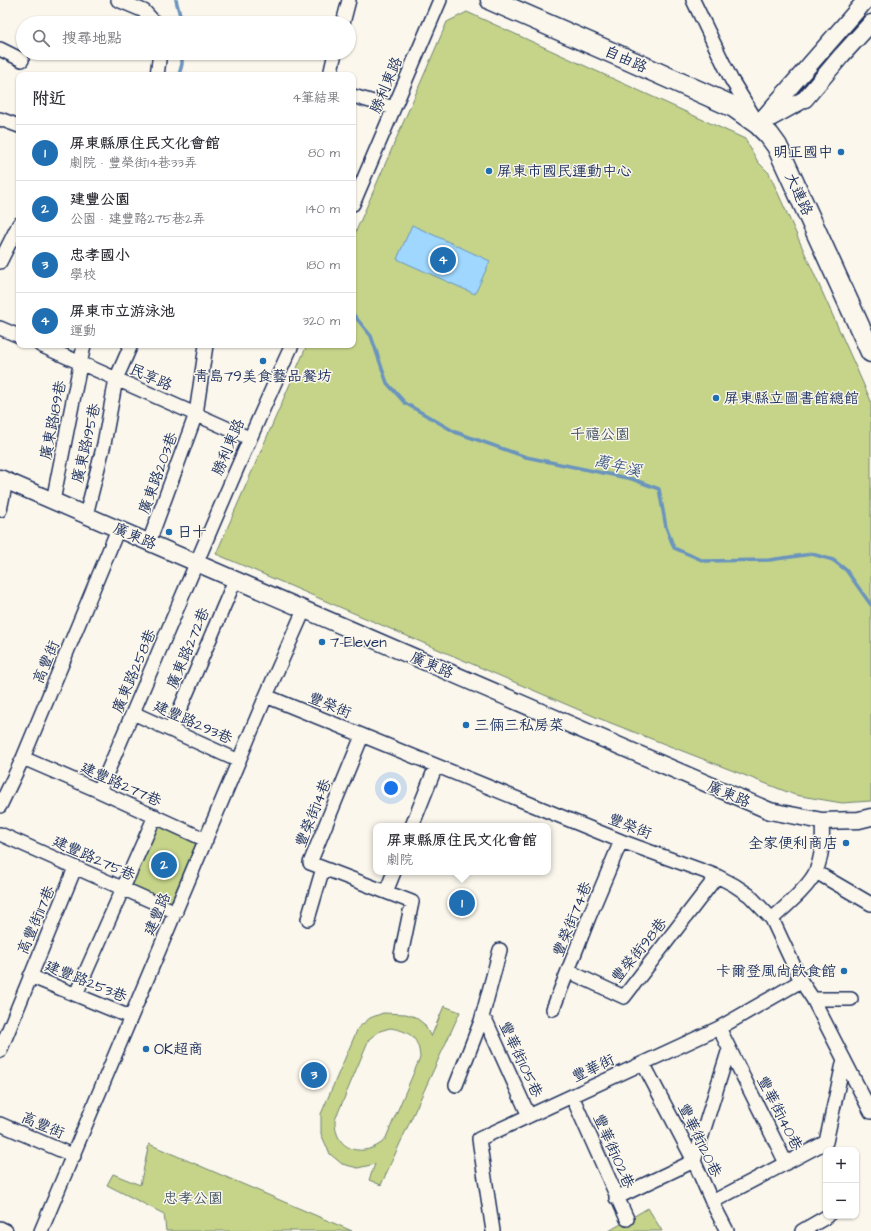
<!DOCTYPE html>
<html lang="zh-TW">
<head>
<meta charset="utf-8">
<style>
  body { margin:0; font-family:"Architects Daughter","LXGW WenKai TC",sans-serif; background:#f7f7f7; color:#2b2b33 }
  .controls { position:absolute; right:12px; bottom:12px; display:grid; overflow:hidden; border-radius:8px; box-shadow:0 1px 3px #0004 }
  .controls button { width:36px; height:36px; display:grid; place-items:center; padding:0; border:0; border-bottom:1px solid #e1e1e2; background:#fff; color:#2b2b33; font:20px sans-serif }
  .you { position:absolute; left:391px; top:788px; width:14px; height:14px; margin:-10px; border:3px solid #fff; border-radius:50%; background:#1a73e8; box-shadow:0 0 0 6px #1a73e833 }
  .badge { display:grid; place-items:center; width:26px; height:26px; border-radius:50%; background:#1f6fb2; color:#fff; font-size:13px; font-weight:700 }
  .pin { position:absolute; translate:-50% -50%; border:2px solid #fff; box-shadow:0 1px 4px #0006 }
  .popup { position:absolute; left:373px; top:823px; width:178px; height:52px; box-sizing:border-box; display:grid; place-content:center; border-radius:8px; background:#fff; filter:drop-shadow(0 1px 3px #0005); font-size:13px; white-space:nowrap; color:#7c7c81 }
  .popup b { font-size:15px; color:#2b2b33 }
  .popup::after { content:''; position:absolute; left:50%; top:100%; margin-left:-8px; border:8px solid transparent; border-top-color:#fff }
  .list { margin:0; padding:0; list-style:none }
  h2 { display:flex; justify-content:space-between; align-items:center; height:52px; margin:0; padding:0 16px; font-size:17px }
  h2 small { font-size:13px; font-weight:400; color:#7c7c81 }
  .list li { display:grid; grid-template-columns:26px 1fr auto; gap:12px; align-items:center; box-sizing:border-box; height:56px; padding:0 16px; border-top:1px solid #e1e1e2 }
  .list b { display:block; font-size:15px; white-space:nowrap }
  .list p { margin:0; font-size:13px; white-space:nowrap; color:#7c7c81 }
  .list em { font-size:13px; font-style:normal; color:#7c7c81 }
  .icon { flex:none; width:22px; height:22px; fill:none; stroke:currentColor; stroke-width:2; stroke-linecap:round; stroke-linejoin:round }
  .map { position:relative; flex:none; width:871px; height:1231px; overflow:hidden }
  .search { position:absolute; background:#fff; box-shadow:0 1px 3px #0004; left:16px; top:16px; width:340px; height:44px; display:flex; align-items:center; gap:10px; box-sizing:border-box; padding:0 14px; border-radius:22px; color:#7c7c81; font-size:15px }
  .panel { position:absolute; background:#fff; box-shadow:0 1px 3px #0004; left:16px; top:72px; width:340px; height:276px; border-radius:8px }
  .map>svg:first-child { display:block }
  .green { fill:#c5d488; stroke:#708273; fill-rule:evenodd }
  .water { fill:#9fd7fe; stroke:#6a94be }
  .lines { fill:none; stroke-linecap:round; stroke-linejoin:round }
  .stream { stroke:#6a94be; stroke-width:3.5 }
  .minor-casing { stroke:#1b2f5e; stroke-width:16 }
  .tertiary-casing { stroke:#1b2f5e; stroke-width:19 }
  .primary-casing { stroke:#1b2f5e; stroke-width:23 }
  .minor { stroke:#fbf7ec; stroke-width:13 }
  .tertiary { stroke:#fbf7ec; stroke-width:16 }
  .primary { stroke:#fbf7ec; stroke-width:20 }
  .poi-dot { fill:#1f6fb2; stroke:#fbf7ec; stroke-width:1.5 }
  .labels { text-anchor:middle; stroke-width:3; stroke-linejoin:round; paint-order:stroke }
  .street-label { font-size:15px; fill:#1b2f5e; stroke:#fbf7ec }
  .poi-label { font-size:15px; fill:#1b2f5e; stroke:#fbf7ec; text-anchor:start }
  .park-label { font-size:15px; fill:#465868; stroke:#fbf7ec }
  .water-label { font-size:16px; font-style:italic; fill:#3c5986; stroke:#fbf7ec }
</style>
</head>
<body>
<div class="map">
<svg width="871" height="1231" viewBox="0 0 871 1231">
  <rect width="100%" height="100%" fill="#fbf7ec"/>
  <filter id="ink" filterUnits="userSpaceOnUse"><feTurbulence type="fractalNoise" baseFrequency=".025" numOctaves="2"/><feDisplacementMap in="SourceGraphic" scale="8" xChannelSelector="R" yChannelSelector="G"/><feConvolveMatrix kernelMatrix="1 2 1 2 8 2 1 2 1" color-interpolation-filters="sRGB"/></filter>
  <g filter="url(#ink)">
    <path class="green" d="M467,12l278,127 13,23 11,11 102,228v400l-29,2 -47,-8 -197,-77 -382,-164 91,-209h46v-107l94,-216z
      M159,824l37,20 -25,58 -40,-17z
      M444,1006l16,6 -79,173 -12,-5 6,-16 -17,4 -16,-4 -12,-10 -9,-20v-20l37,-86 12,-10 13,-5 23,1 9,3 9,7 7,13zM390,1028c19,3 29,9 30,30l-35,82c-21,19 -51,11 -50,-20l34,-81 11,-8z
      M149,1144l203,87h-186l-2,-17 -57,-29 6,-11 27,11z
      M648,1208l14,23h-53z"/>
    <path class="water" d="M412,225l78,36 -15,33 -78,-35z"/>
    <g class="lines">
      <path class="stream" d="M176,0l6,23
        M179,75l3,-11v-11
        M353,314l18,22 16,47 18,20 50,29 71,25 106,22 27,10 7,38 8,21 30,13 65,-1 43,-6 21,6 13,10 25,35"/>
      <defs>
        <path id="minor" d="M118,0l26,11 11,12
          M693,0l38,79 23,38
          M343,23l6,-23
          M0,49l22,11
          M157,75l3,-22
          M330,75l5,-22
          M353,96l41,12
          M0,119l19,7
          M353,204l87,-204
          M0,262l19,-38
          M0,328l19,8
          M40,345l209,93
          M53,501l31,-156
          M0,510l6,-29
          M86,515l18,-71 12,-65 15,-34
          M149,542l47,-128 10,-69
          M266,696l257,105 98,40 96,35 17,9 15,10 23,24 29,62 12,18 58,113
          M133,713l106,48
          M171,730l64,-150
          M362,736l-52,127 102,39 -11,53
          M23,758l76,33 107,49
          M99,791c65,-148 125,-299 193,-446
          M0,806l23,-48 95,-229
          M412,826l24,-60
          M0,834l176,78
          M816,872l55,32
          M386,892l8,-20
          M308,919l15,-51
          M772,919c13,-12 38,-33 44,-48 7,-16 7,-33 6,-50
          M500,950l-19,71 6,2 42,93
          M568,971l56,26 93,-121
          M30,976l100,41
          M76,994l79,-178
          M813,999h38
          M553,1009l36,-92 32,-76
          M719,1028l67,135
          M0,1051l75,-183
          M643,1063l51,98 18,41 15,29
          M456,1085l25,-64
          M572,1096l55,123
          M0,1124l74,32
          M616,1198l78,-37 35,-112
          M712,1202l114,-60 18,-83
          M0,1228l6,3
          M41,1231l225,-535 38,-86
          M493,1231l-14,-92 240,-111 82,-47
          M802,1231l26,-15"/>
        <path id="tertiary" d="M767,120l38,-21 37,-44 29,-32
          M758,124l108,-124
          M0,478l770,333 52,10 37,-1 12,-3"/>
        <path id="primary" d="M491,0l133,58 110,49 24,17 11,11 8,11 94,206"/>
      </defs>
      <use href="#minor" class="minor-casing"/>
      <use href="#tertiary" class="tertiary-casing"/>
      <use href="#primary" class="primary-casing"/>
      <use href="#minor" class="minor"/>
      <use href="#tertiary" class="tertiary"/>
      <use href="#primary" class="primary"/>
    </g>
  </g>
  <g class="poi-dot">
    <circle cx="841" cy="152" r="4"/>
    <circle cx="489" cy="171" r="4"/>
    <circle cx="263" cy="361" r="4"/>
    <circle cx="716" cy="398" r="4"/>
    <circle cx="169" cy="532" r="4"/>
    <circle cx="322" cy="642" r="4"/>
    <circle cx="466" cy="725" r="4"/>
    <circle cx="846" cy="843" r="4"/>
    <circle cx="844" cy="971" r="4"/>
    <circle cx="146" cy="1049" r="4"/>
  </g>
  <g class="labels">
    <g class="street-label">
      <text transform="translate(626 59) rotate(24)" y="5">自由路</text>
      <text transform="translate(386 85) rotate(-67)" y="5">勝利東路</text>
      <text transform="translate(799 194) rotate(65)" y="5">大連路</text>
      <text transform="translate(151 377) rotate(24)" y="5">民享路</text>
      <text transform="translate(53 420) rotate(-79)" y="5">廣東路189巷</text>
      <text transform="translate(86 443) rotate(-77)" y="5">廣東路195巷</text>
      <text transform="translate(228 447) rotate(-67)" y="5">勝利東路</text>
      <text transform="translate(158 473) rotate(-70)" y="5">廣東路203巷</text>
      <text transform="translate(135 536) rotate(23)" y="5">廣東路</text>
      <text transform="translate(188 648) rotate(-67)" y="5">廣東路272巷</text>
      <text transform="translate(46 662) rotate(-67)" y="5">高豐街</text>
      <text transform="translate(432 665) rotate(23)" y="5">廣東路</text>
      <text transform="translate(134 671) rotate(-67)" y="5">廣東路258巷</text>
      <text transform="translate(330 705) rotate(22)" y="5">豐榮街</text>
      <text transform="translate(193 722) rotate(24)" y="5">建豐路293巷</text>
      <text transform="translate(121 784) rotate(24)" y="5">建豐路277巷</text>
      <text transform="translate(729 794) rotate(23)" y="5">廣東路</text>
      <text transform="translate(313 813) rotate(-68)" y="5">豐榮街14巷</text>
      <text transform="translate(630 826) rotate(21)" y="5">豐榮街</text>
      <text transform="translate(94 858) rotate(24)" y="5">建豐路275巷</text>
      <text transform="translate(157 914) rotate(-67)" y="5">建豐路</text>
      <text transform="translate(572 919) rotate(-68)" y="5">豐榮街74巷</text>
      <text transform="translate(36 920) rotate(-67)" y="5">高豐街117巷</text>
      <text transform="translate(639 950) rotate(-51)" y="5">豐榮街98巷</text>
      <text transform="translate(86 981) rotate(22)" y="5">建豐路253巷</text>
      <text transform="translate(521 1059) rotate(65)" y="5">豐華街105巷</text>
      <text transform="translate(593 1068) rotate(-25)" y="5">豐華街</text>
      <text transform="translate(780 1113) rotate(63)" y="5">豐華街140巷</text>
      <text transform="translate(43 1125) rotate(23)" y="5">高豐街</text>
      <text transform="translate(700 1140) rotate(64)" y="5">豐華街120巷</text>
      <text transform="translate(614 1151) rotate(66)" y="5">豐華街102巷</text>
    </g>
    <g class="poi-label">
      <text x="833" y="157" text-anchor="end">明正國中</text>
      <text x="497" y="176">屏東市國民運動中心</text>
      <text x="263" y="381" text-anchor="middle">青島79美食藝品餐坊</text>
      <text x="724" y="403">屏東縣立圖書館總館</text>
      <text x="177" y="537">日十</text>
      <text x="330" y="647">7-Eleven</text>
      <text x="474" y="730">三倆三私房菜</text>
      <text x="838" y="848" text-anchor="end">全家便利商店</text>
      <text x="836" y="976" text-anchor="end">卡爾登風尚飲食館</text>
      <text x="154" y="1054">OK超商</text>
    </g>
    <g class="park-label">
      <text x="600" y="439">千禧公園</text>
      <text x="193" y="1203">忠孝公園</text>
    </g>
    <g class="water-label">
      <text transform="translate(618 465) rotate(14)" y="6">萬年溪</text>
    </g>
  </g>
</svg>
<div class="controls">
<button>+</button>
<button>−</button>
</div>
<div class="you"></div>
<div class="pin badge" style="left:462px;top:903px">1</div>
<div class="popup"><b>屏東縣原住民文化會館</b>劇院</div>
<div class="pin badge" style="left:164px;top:865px">2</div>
<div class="pin badge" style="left:314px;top:1075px">3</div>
<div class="pin badge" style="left:443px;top:260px">4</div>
<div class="search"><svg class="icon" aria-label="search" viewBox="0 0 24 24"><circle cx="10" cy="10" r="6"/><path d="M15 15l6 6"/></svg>搜尋地點</div>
<section class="panel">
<h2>附近<small>4筆結果</small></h2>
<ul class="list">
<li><span class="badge">1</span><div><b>屏東縣原住民文化會館</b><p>劇院 · 豐榮街14巷33弄</p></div><em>80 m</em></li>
<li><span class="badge">2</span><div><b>建豐公園</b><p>公園 · 建豐路275巷2弄</p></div><em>140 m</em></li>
<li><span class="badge">3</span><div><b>忠孝國小</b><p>學校</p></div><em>180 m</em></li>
<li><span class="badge">4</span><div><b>屏東市立游泳池</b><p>運動</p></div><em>320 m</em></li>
</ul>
</section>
</div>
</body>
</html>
